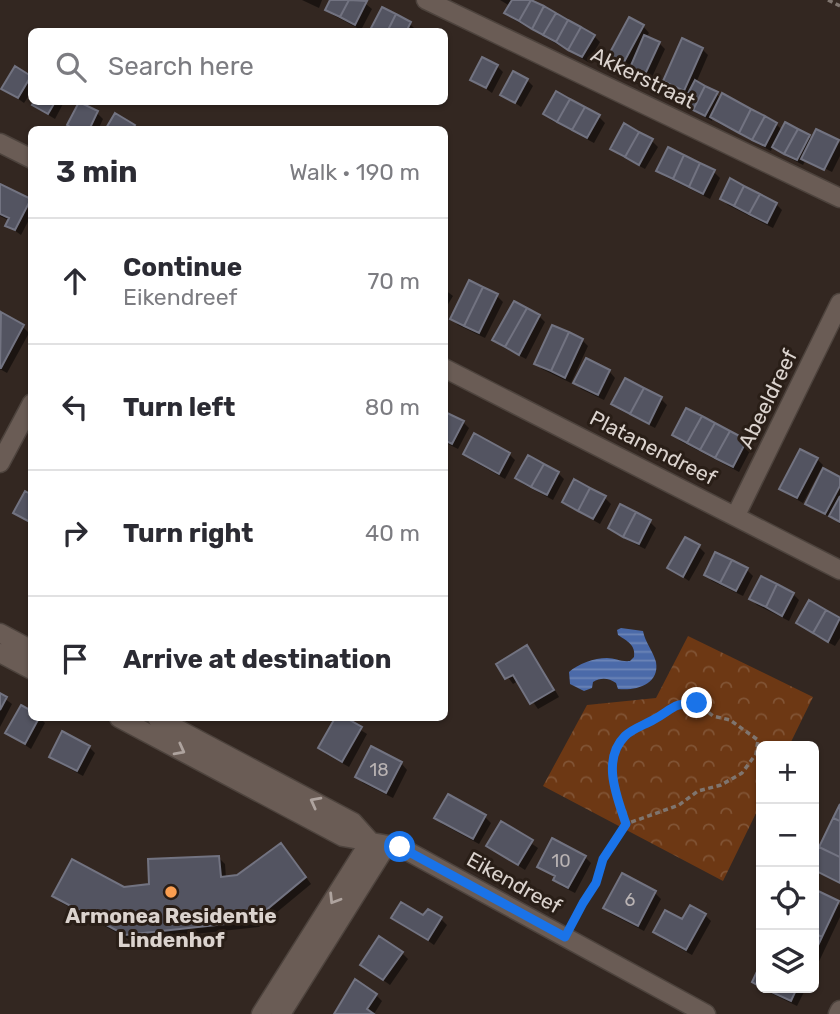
<!DOCTYPE html>
<html lang="en">
<head>
<meta charset="utf-8">
<style>
  body { margin:0; font-family:Rubik,sans-serif; background:#f2f2f3; color:#2b2b33 }
  .controls { position:absolute; right:21px; bottom:21px; display:grid; overflow:hidden; border-radius:10px; box-shadow:0 2px 5px #0004 }
  .controls button { width:63px; height:63px; display:grid; place-items:center; padding:0; border:0; border-bottom:2px solid #e1e1e2; background:#fff; color:#2b2b33; font:35px sans-serif }
  .stop { position:absolute; width:21px; height:21px; margin:-16px; border:5px solid #1a73e8; border-radius:50%; background:#fff }
  .stop.end { background:#1a73e8; border-color:#fff; box-shadow:0 2px 7px #0008 }
  .list { margin:0; padding:0; list-style:none }
  h2 { display:flex; justify-content:space-between; align-items:center; height:91px; margin:0; padding:0 28px; font-size:30px }
  h2 small { font-size:23px; font-weight:400; color:#7c7c81 }
  .list li { display:grid; grid-template-columns:46px 1fr auto; gap:21px; align-items:center; box-sizing:border-box; height:126px; padding:0 28px; border-top:2px solid #e1e1e2 }
  .list b { display:block; font-size:26px; white-space:nowrap }
  .list p { margin:0; font-size:23px; white-space:nowrap; color:#7c7c81 }
  .list em { font-size:23px; font-style:normal; color:#7c7c81 }
  .icon { flex:none; width:38px; height:38px; fill:none; stroke:currentColor; stroke-width:2; stroke-linecap:round; stroke-linejoin:round }
  .map { position:relative; flex:none; width:840px; height:1014px; overflow:hidden }
  .search { position:absolute; background:#fff; box-shadow:0 2px 5px #0004; left:28px; top:28px; width:420px; height:77px; display:flex; align-items:center; gap:18px; box-sizing:border-box; padding:0 24px; border-radius:10px; color:#7c7c81; font-size:26px }
  .panel { position:absolute; background:#fff; box-shadow:0 2px 5px #0004; left:28px; top:126px; width:420px; height:595px; border-radius:10px }
  .map>svg:first-child { display:block }
  .forest { fill:url(#forest-crowns) }
  .water { fill:url(#water-rules) }
  .shadow { fill:#0007 }
  .building { fill:#535461; stroke:#727381; stroke-width:2 }
  .lines { fill:none; stroke-linecap:round; stroke-linejoin:round }
  .street-casing { stroke:#4d433d; stroke-width:21 }
  .path { stroke:#7f756f; stroke-width:3.5; stroke-dasharray:5 3.5; stroke-linecap:butt }
  .street { stroke:#6a5c55; stroke-width:18 }
  .oneway { stroke:#aea39e }
  .route { stroke:#1a73e8; stroke-width:9 }
  .poi-dot { fill:#fb9e50; stroke:#291e17; stroke-width:2.5 }
  .labels { text-anchor:middle; stroke-width:6; stroke-linejoin:round; paint-order:stroke }
  .number-label { font-size:18px; fill:#b9b3b3 }
  .street-label { font-size:21px; fill:#dbd3ce; stroke:#291e17 }
  .poi-label { font-size:21px; font-weight:bold; fill:#dbd3ce; stroke:#291e17 }
</style>
</head>
<body>
<div class="map">
<svg width="840" height="1014" viewBox="0 0 840 1014">
  <defs>
    <pattern id="forest-crowns" width="20" height="18" patternUnits="userSpaceOnUse" patternTransform="scale(1.75)"><rect width="20" height="18" fill="#6d3814"/><path d="M2 6a3 3 0 1 1 6 0M12 15a3 3 0 1 1 6 0" fill="none" stroke="#815435"/></pattern>
    <pattern id="water-rules" width="6" height="5" patternUnits="userSpaceOnUse" patternTransform="scale(1.75)"><rect width="6" height="5" fill="#4b6aa9"/><path d="M0 2.5h6" fill="none" stroke="#6d85b7"/></pattern>
  </defs>
  <rect width="100%" height="100%" fill="#332721"/>
  <path class="forest" d="M688,636l125,61 -24,49h-28v57l-38,78 -180,-95 44,-81 69,-7z"/>
  <path class="water" d="M621,628l22,3c2,11 10,20 13,31 4,23 -21,29 -38,27l-2,-6c-7,-5 -15,-6 -23,-1l-1,6 -8,3 -14,-7 -1,-12c9,-8 25,-14 38,-14 8,0 14,4 23,3l4,-4c2,-12 -7,-16 -16,-22l-1,-5z"/>
  <path class="shadow" d="M302,0h20l-3,8z
    M332,0h29l11,9 -11,21 -28,-15 -6,-6z
    M500,0h30l64,36 6,6 -12,20 -75,-43 -6,-6 3,-7z
    M410,24l6,6 -1,2h-44z
    M643,26l6,7 -3,5 13,5 6,6 -18,39 -13,-6 -6,-6 3,-6 -21,-14z
    M702,49l6,6 -12,28 26,15 54,26 7,7 26,6 3,3 26,1 2,2v13l-8,16 -24,-12v3l-3,-2 -2,4 -23,-12 -7,-7 -2,5 -53,-28 -5,-5 -1,3 -21,-11 -6,-6 4,-9 -18,-8 -6,-6z
    M497,66l6,6 -11,21 -20,-14z
    M30,77l2,14 -8,12 -20,-14z
    M527,80l6,6 -12,21 -19,-13z
    M556,93l43,24 6,6 -11,20 -43,-23 -6,-6z
    M36,102h28l-9,17 -15,-9 -6,-6z
    M80,104l17,9 6,6 -5,11h-24l-5,-5z
    M652,141l6,6 -13,22 -26,-14 -6,-6z
    M658,170l56,2 6,6 -10,21 -46,-23z
    M0,186l32,16v12l-11,21 -14,-10 3,-4 -10,-5z
    M722,199l54,5 6,6 -9,18 -45,-23z
    M444,289l9,7 -9,15z
    M497,296l6,6 -18,36 -27,-13 -6,-6z
    M514,303l25,13 6,6 -19,37 -25,-13 -7,-6z
    M1,315l22,12 6,6 -22,40 -7,-4z
    M582,340l6,6 -17,37 -29,-14 -6,-6z
    M609,371l6,7 -11,22 -23,-11 -6,-6z
    M661,399l6,6 -12,23 -35,-18 -7,-6z
    M444,413l19,9 6,6 -11,21 -14,-7z
    M674,435l72,6 6,6 -13,25 -59,-31z
    M465,454h44l6,6 -10,19 -34,-19z
    M817,459l6,6 -20,38 -16,-9 -6,-6z
    M558,473l6,6 -11,21 -30,-16 -6,-6z
    M840,479v45l-7,-6 -20,-9 -6,-6z
    M605,498l6,6 -11,20 -30,-17 -6,-6z
    M621,506l29,16 6,6 -11,21 -29,-15 -6,-6z
    M699,547l6,6 -16,28 -19,-13z
    M747,570l6,6 -10,20 -31,-15 -6,-6z
    M793,594l6,6 -10,21 -32,-16 -6,-6z
    M810,603l30,17v18l-5,8 -31,-17 -6,-6z
    M527,647l6,6 26,44 -21,12 -20,-28 -5,3 -15,-20z
    M0,695l12,9 -12,23z
    M32,718h8l5,5 -14,26 -24,-16z
    M337,718h5l25,16 -18,33 -23,-13 -6,-6z
    M89,747l6,6 -12,23 -26,-14 -6,-6z
    M371,748l30,15 6,7 -14,28 -30,-15 -6,-6z
    M436,817h49l6,6 -12,21 -37,-20z
    M502,823l36,25 -13,22 -37,-24z
    M287,851l24,33 -52,43 -127,14 -72,-39 -6,-6 97,-10 68,-28 6,6 1,14 11,-2z
    M585,857l6,6 -16,30 -14,-7 -5,-8 -17,-12z
    M623,876l32,17 6,6 -17,32 -33,-17 -6,-6z
    M814,891l26,14v12l-26,55z
    M705,915l6,6 -19,34 -31,-17 -6,-7z
    M394,917l47,2 6,6 -13,20z
    M402,953l6,6 -18,26 -28,-20z
    M761,966v22h45l-9,18 -37,-18 -6,-6z
    M376,995l6,6 -8,13h-38z"/>
  <path class="building" d="M330,0h19l-9,17 -15,-7z
    M349,0l18,1 -12,24 -15,-8z
    M512,0h19l-12,21 -15,-8z
    M531,0l13,6 -12,23 -13,-8z
    M544,6l12,7 -13,22 -11,-6z
    M382,7l14,7 -9,18h-18z
    M556,13l12,7 -12,22 -13,-7z
    M396,14l15,8 -5,10h-19z
    M629,17l15,8 -21,39 -15,-8z
    M568,20l13,7 -13,23 -12,-8z
    M581,27l14,8 -13,22 -14,-7z
    M644,35l16,7 -19,41 -15,-6z
    M682,38l21,10 -19,43 -21,-10z
    M482,57l16,8 -12,23 -16,-8z
    M15,66l16,10 -13,22 -17,-9z
    M513,71l15,8 -13,24 -15,-8z
    M695,80l10,6 -12,24 -11,-5z
    M705,86l13,6 -13,24 -12,-6z
    M556,91l14,8 -13,23 -14,-8z
    M722,93l29,16 -12,24 -29,-16z
    M570,99l15,8 -13,23 -15,-8z
    M34,102h21l-7,12 -16,-9z
    M79,102l19,9 -9,19h-14l-8,-5z
    M585,107l15,8 -13,23 -15,-8z
    M751,109l14,7 -13,24 -13,-7z
    M115,113l20,12 -3,5h-27z
    M765,116l12,7 -12,23 -13,-6z
    M785,122l13,7 -14,25 -12,-7z
    M624,123l15,9 -14,25 -15,-8z
    M798,129l12,6 -13,25 -13,-6z
    M816,129l23,11 -15,30 -23,-11z
    M639,132l14,7 -14,26 -14,-8z
    M668,147l16,8 -11,24 -17,-8z
    M684,155l16,8 -11,24 -16,-8z
    M700,163l15,7 -12,24 -14,-7z
    M730,178l14,8 -10,20 -14,-7z
    M0,184l31,15 -16,31 -10,-4 4,-8 -9,-4z
    M744,186l16,8 -11,20 -15,-8z
    M760,194l17,9 -10,20 -18,-9z
    M469,280l14,7 -19,39 -14,-7z
    M483,287l15,7 -19,39 -15,-7z
    M514,301l13,7 -22,39 -13,-7z
    M527,308l13,7 -21,40 -14,-8z
    M1,312l23,13 -23,43h-1z
    M552,325l17,7 -18,39 -17,-7z
    M569,332l14,7 -18,39 -14,-7z
    M586,358l24,12 -12,25 -25,-12z
    M625,378l19,10 -14,26 -19,-10z
    M644,388l18,9 -13,27 -19,-10z
    M686,408l16,8 -15,27 -15,-8z
    M445,412l19,9 -12,23 -8,-4z
    M702,416l13,7 -15,27 -13,-7z
    M715,423l15,8 -15,27 -15,-8z
    M730,431l17,9 -14,27 -18,-9z
    M474,433l36,20 -11,21 -36,-20z
    M800,449l18,9 -21,40 -18,-9z
    M528,455l16,9 -13,23 -16,-9z
    M544,464l15,8 -12,23 -16,-8z
    M823,468l17,9v9l-15,28 -20,-10z
    M574,479l16,9 -12,23 -16,-9z
    M590,488l16,8 -13,23 -15,-8z
    M25,491l7,4v28l-19,-10z
    M840,496v26l-11,-6z
    M620,504l16,8 -13,25 -15,-9z
    M636,512l15,8 -12,24 -16,-7z
    M685,537l15,8 -17,32 -16,-9z
    M715,552l17,8 -12,23 -16,-8z
    M732,560l16,8 -12,23 -16,-8z
    M761,576l16,8 -11,23 -17,-8z
    M777,584l17,9 -12,23 -16,-9z
    M809,600l17,10 -13,23 -17,-10z
    M826,610l14,8 -12,24 -15,-9z
    M527,645l27,45 -24,14 -17,-29 -8,4 -9,-15z
    M0,693l7,4 -7,13z
    M21,705l11,6v7h7l-14,26 -20,-11z
    M335,718h11l16,9 -20,35 -24,-14z
    M62,731l28,15 -13,25 -28,-14z
    M371,746l31,16 -16,31 -31,-16z
    M448,794l38,21 -13,24 -39,-21z
    M840,804v17l-7,-3z
    M833,818l7,3v36l-21,-10z
    M501,821l32,19 -15,25 -32,-19z
    M552,838l34,18 -18,32 -15,-8 2,-4 -18,-9z
    M281,843l25,34 -53,44 -128,14 -73,-39 20,-37 52,28 25,-3 -1,-25 71,-3 2,21 16,-2z
    M819,847l21,10v26l-26,-13v-12z
    M622,873l34,18 -18,35 -35,-18z
    M814,889l25,12 -17,36 -8,-4z
    M401,902l22,13 5,-6 14,8 -14,23 -37,-22z
    M690,905l16,9 -20,36 -33,-18 12,-22 17,9z
    M814,933l8,4 -8,17z
    M379,936l24,16 -20,28 -23,-15z
    M761,963v24l-9,-5z
    M355,979l22,15 -10,15 7,5h-40z
    M763,988h34l-6,13z"/>
  <g class="lines">
    <defs>
      <path id="street" d="M426,0l414,198
        M0,143l32,16
        M444,368l396,202
        M0,463l32,-60
        M736,515l104,-212
        M0,633l32,17
        M0,653l32,17
        M119,718l224,119 57,10 306,167
        M157,718l196,104 17,19
        M261,1014l109,-173
        M281,1014l106,-169
        M838,1014l2,-4"/>
    </defs>
    <use href="#street" class="street-casing"/>
    <path class="path" d="M828,0l12,6
      M572,923l24,-40 7,-24 23,-35 53,-19 19,-14 23,-6 21,-12 14,-19 2,-14 -28,-20 -17,-4 -16,-13h-18l-53,32 -12,15 -1,34 13,40"/>
    <use href="#street" class="street"/>
  </g>
  <defs><path id="oneway-chevron" d="M-2-3.5L2.5 0L-2 3.5" fill="none" stroke-width="1.6" stroke-linecap="round" stroke-linejoin="round" transform="scale(1.75)"/></defs>
  <g class="oneway">
    <use href="#oneway-chevron" transform="translate(180 750) rotate(28)"/>
    <use href="#oneway-chevron" transform="translate(315 802) rotate(-152)"/>
    <use href="#oneway-chevron" transform="translate(334 899) rotate(122)"/>
  </g>
  <g class="lines">
    <path class="route" d="M400,847l165,90 18,-34 13,-20 7,-24 23,-35c-9,-27 -25,-64 -1,-88 7,-7 19,-11 28,-16 20,-11 19,-17 44,-17"/>
  </g>
  <circle class="poi-dot" cx="171" cy="892" r="7"/>
  <g class="labels">
    <g class="number-label">
      <text x="379" y="776">18</text>
      <text x="561" y="867">10</text>
      <text x="630" y="906">6</text>
    </g>
    <g class="street-label">
      <text transform="translate(643 78) rotate(26)" y="7">Akkerstraat</text>
      <text transform="translate(768 399) rotate(-64)" y="7">Abeeldreef</text>
      <text transform="translate(653 448) rotate(27)" y="7">Platanendreef</text>
      <text transform="translate(514 883) rotate(29)" y="7">Eikendreef</text>
    </g>
    <g class="poi-label">
      <text x="171" y="923">Armonea Residentie<tspan x="171" dy="24">Lindenhof</tspan></text>
    </g>
  </g>
</svg>
<div class="controls">
<button>+</button>
<button>−</button>
<button><svg class="icon" aria-label="locate" viewBox="0 0 24 24"><circle cx="12" cy="12" r="6"/><path d="M12 2v4M12 18v4M2 12h4M18 12h4"/></svg></button>
<button><svg class="icon" aria-label="layers" viewBox="0 0 24 24"><path d="M12 4l9 5-9 5-9-5zM3 14l9 5 9-5"/></svg></button>
</div>
<div class="stop" style="left:400px;top:847px"></div>
<div class="stop end" style="left:697px;top:703px"></div>
<div class="search"><svg class="icon" aria-label="search" viewBox="0 0 24 24"><circle cx="10" cy="10" r="6"/><path d="M15 15l6 6"/></svg>Search here</div>
<section class="panel">
<h2>3 min<small>Walk · 190 m</small></h2>
<ul class="list">
<li><svg class="icon" aria-label="ahead" viewBox="0 0 24 24"><path d="M12 20V5M6 11l6-6 6 6"/></svg><div><b>Continue</b><p>Eikendreef</p></div><em>70 m</em></li>
<li><svg class="icon" aria-label="left" viewBox="0 0 24 24"><path d="M17 20v-9H6M10 6l-5 5 5 5"/></svg><div><b>Turn left</b></div><em>80 m</em></li>
<li><svg class="icon" aria-label="right" viewBox="0 0 24 24"><path d="M7 20v-9h11M14 6l5 5-5 5"/></svg><div><b>Turn right</b></div><em>40 m</em></li>
<li><svg class="icon" aria-label="arrive" viewBox="0 0 24 24"><path d="M6 21V4h12l-3 4 3 4H6"/></svg><div><b>Arrive at destination</b></div></li>
</ul>
</section>
</div>
</body>
</html>
